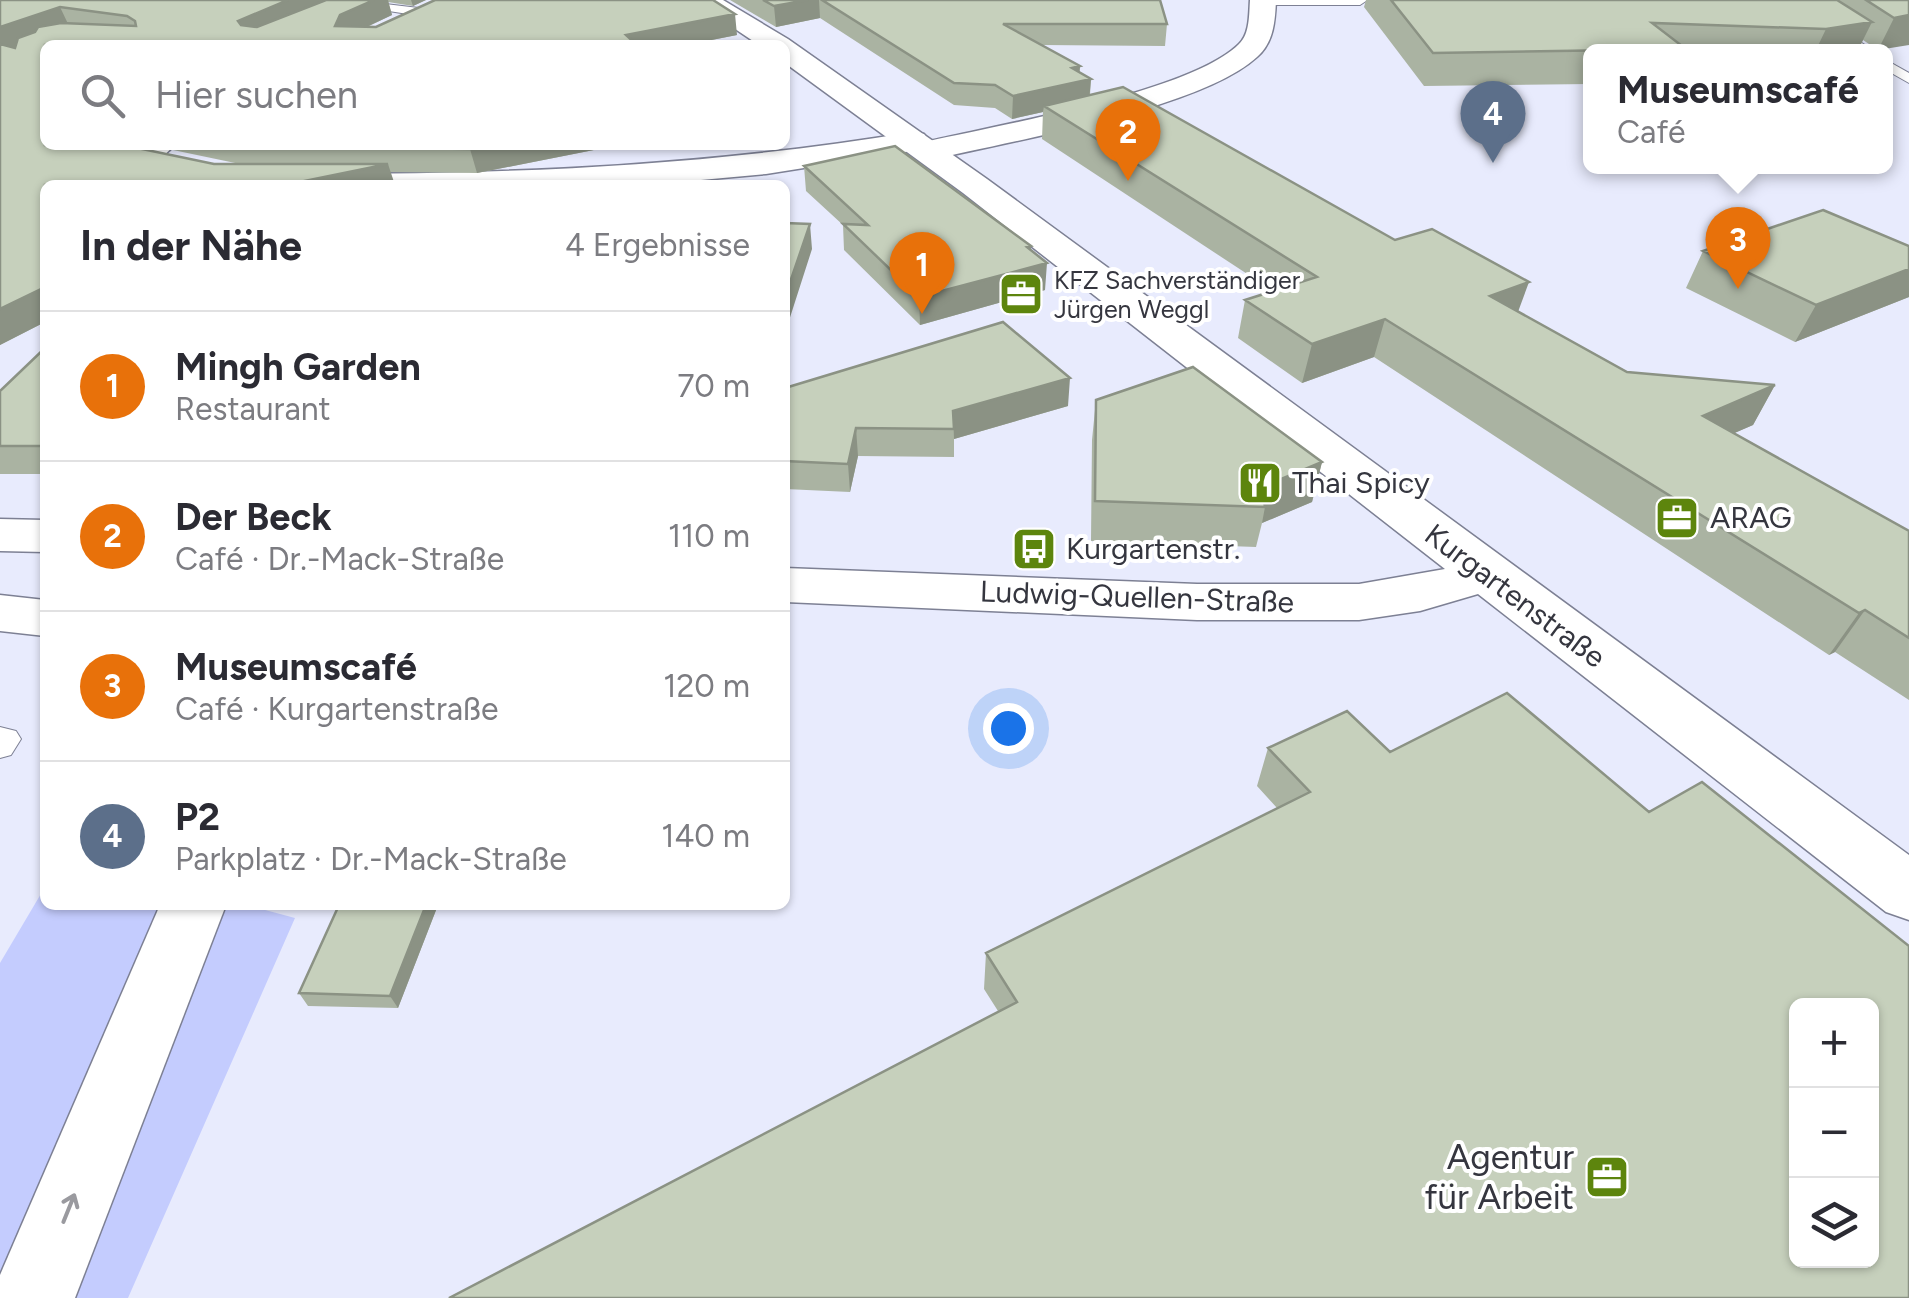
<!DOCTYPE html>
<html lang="de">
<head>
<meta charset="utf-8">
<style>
  body { margin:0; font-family:Figtree,sans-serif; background:#f7f7f7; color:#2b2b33 }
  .controls { position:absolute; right:30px; bottom:30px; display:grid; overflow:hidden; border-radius:15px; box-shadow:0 2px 8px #0004 }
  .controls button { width:90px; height:90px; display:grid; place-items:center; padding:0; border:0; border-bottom:2px solid #e1e1e2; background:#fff; color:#2b2b33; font:50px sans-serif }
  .you { position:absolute; left:1008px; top:728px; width:35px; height:35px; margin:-25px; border:8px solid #fff; border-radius:50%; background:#1a73e8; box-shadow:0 0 0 15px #1a73e833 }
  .badge { display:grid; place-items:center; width:65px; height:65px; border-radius:50%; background:#db2777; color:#fff; font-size:32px; font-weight:700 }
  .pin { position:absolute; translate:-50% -82px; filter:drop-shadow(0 2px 5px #0008) }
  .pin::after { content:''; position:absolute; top:52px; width:35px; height:30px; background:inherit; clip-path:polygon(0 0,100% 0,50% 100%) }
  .popup { position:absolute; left:1583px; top:44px; width:310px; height:130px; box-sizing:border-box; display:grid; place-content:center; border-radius:15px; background:#fff; filter:drop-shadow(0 2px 8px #0005); font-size:32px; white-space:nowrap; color:#7c7c81 }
  .popup b { font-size:38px; color:#2b2b33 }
  .popup::after { content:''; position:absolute; left:50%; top:100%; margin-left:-20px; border:20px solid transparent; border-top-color:#fff }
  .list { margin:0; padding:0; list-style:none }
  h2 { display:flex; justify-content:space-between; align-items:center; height:130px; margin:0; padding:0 40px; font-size:42px }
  h2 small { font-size:32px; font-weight:400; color:#7c7c81 }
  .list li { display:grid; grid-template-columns:65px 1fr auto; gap:30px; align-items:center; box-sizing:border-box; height:150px; padding:0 40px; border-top:2px solid #e1e1e2 }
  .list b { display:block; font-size:38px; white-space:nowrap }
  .list p { margin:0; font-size:32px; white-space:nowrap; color:#7c7c81 }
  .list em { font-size:32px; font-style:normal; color:#7c7c81 }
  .icon { flex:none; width:55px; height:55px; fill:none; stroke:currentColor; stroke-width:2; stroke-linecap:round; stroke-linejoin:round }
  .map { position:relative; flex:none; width:1909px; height:1298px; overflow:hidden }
  .search { position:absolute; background:#fff; box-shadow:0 2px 8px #0004; left:40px; top:40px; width:750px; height:110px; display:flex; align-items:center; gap:25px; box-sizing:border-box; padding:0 35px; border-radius:15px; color:#7c7c81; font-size:38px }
  .panel { position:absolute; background:#fff; box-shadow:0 2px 8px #0004; left:40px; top:180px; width:750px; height:730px; border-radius:15px }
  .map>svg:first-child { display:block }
  .green { fill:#c4ccfe }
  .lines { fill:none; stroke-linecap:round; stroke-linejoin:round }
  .lane-casing { stroke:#7d8094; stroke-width:2 }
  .street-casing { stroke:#7d8094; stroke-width:3 }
  .secondary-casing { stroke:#7d8094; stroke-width:3 }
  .highway-casing { stroke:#7d8094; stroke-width:3 }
  .lane { fill:#fff; fill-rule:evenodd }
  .street { fill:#fff; fill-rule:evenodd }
  .secondary { fill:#fff; fill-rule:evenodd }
  .highway { fill:#fff; fill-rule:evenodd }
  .wall { fill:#aab3a2 }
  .shaded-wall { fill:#8b9284 }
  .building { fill:#c6d0bc; stroke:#8b9284; stroke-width:2.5; fill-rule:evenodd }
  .oneway { stroke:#9a9a9f }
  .labels { text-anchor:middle; stroke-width:8; stroke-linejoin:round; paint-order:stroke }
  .far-poi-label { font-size:25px; fill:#35363f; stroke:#fff; text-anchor:start }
  .poi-label { font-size:30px; fill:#35363f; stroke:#fff; text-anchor:start }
  .street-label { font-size:30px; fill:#35363f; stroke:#fff }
  .near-poi-label { font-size:35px; fill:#35363f; stroke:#fff; text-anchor:end }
</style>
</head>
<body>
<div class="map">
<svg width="1909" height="1298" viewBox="0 0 1909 1298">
  <rect width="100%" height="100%" fill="#e8ebfd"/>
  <path class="green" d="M45,887v18h202l48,13 -167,380h-128v-335z"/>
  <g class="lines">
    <defs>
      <path id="lane" d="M352,0l75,9 6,4 -6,4 -70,-11z
        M1258,0h108v1l-6,4h-96z
        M1781,0h15l78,51h-16z
        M1886,60l23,13v10l-23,-13z
        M0,727l16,4 5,8 -10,16 -11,3z"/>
      <path id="street" d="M1250,0h26c-1,21 -2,42 -19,57 -58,53 -249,84 -330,104l-11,-3 -5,-7 -145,23 -120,11 -342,-1 5,-7 12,-3c199,0 395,-9 592,-42l11,2 5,7c70,-16 262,-49 310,-97 11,-10 10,-30 11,-44z
        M133,145h41c-11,15 -32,22 -49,18l-5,-7z"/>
      <path id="secondary" d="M692,0h31l65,39 199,140 922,676v65l-23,-8 -408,-318 -58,17 -61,9h-162l-412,-18v-34l412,16h162l86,-15 -482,-376 -178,-130v-18h-26z
        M0,519l45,1v32l-45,-1z
        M0,595l45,5v36l-45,-5z"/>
      <path id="highway" d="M160,905h66l-151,393h-75v-23z"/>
    </defs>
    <use href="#lane" class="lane-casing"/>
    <use href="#street" class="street-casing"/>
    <use href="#secondary" class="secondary-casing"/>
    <use href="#highway" class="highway-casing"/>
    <use href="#lane" class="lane"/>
    <use href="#street" class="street"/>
    <use href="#secondary" class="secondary"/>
    <use href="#highway" class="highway"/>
  </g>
  <path class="wall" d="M0,0h426l-13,6 -25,-4 4,13 -25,12 370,8 -51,10h-641v100l169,19h26l-91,-19h470l-142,28 -87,-1 -345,13v137l-45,23z
    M730,0h430l7,24 -2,22 -123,-1 38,21 -1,6 12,7 -1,16 429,217 108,60 148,13 -22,40 -19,8 175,98v169l-74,-48 -6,3 -455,-298 -72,26 -64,-45 7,-38 28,-9 -231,-152 1,-27 -31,7 -17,-11 -41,-3 -134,-87 -44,9z
    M1366,0h543l-31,50 -15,-10 -6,12h-267v32l-166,2 -60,-79z
    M804,166l227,85 14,39 -125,35 -76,-75 -1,-25 -37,-34z
    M1909,246v51l-114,45 -109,-54 17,-37z
    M45,348v126h-45v-83z
    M785,388l283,18 -114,33v18l-96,-1 -8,36 -65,-3z
    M1096,400l226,62 -10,40 -50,21 -6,24 -165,-6 1,-101z
    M1268,748l122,4 259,60 -651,199 -14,-22 2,-36 291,-145 -20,-22z
    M339,905h99l-40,103 -90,-2 -9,-13z"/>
  <path class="shaded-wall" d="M288,0h55l-97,42 -8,-21z
    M374,0h14l4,15 -45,21 -12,-10 5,-11z
    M411,0h15l-13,6z
    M808,0h11l1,18 -44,9 -2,-21z
    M60,7l10,21 -70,28v-29z
    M735,14l2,21 -51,10h-58l-2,-10z
    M1909,15v30l-31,5 16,-32z
    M1872,22l-15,30h-42l11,-23z
    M1080,66l-1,16 12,-3 -2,22 -45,5 -1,6 -31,7 1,-23 59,-28z
    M490,145h129l-142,28 -7,-24z
    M388,164l7,21h-110v-1z
    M810,224l2,25 -27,84v-36z
    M1031,246l-1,22 17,-5 -2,27 -125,35 -1,-28z
    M1909,269v28l-114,45 21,-37z
    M1529,282l-14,38 -25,-24z
    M45,287v35l-45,23v-36z
    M1385,319l-11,38 -72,26 10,-39z
    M1070,378l-2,28 -114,33 -1,-28z
    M1775,385l-22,40 -71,31 21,-40z
    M856,428l2,28 -8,36 -2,-28z
    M1322,462l-10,40 -50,21 3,-16 -3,-20z
    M1865,610l-30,42 -6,3 30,-42z
    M426,905h12l-40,103 -8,-12z"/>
  <path class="building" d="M0,0h288l-50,21 3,4 16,2 69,-27h48l-34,15 -5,11 41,1 59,-27h278l22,14 -109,21 11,10h-592v100h78l91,19h174l-103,21h-240v102l-45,22v-265l15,4 3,-10 17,-6 3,-5 23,-4 75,3 -1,-5 -8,-5 -67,-9 -60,20z
    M763,0h45l-34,6z
    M822,0h338l7,24h-164l77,42 -8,2 19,11 -78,17 -18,-11 -41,-2z
    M1391,0h446l35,22 -46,7 -174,-6 34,26 -253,4z
    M1866,0h43v15l-15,3z
    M1123,87l272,153 37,-11 97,53 -39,14 137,76 148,13 -72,31 206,115v107l-44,-28 -6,3 -474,-294 -73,25 -67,-44 72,-23 -273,-171z
    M290,145h200l-20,4 -157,-2z
    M895,146l136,100 -4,1 20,16 -128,34 -76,-73 25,1 -64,-59z
    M1823,210l86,36v23l-93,36 -113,-54z
    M785,223l25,1 -25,73z
    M1003,322l67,56 -117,33 1,18 -98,-1 -8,36 -63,-3v-73z
    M45,348v98h-45v-55z
    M1193,367l129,95 -60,25 3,20 -170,-6 1,-101z
    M1507,693l142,119 53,-30 207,164v352h-1460l568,-296 -31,-49 324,-161 -42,-44 79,-37 43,41zM1796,1006h76v254h-76z
    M339,905h87l-36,91 -91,-3z"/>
  <defs><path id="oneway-shaft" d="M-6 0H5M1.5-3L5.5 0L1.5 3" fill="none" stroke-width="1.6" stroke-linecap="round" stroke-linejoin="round" transform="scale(2.5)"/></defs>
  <use class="oneway" href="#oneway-shaft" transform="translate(69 1208) rotate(-68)"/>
  <defs>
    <symbol id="office-square" viewBox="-11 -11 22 22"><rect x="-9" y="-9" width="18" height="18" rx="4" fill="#5d850d" stroke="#fff"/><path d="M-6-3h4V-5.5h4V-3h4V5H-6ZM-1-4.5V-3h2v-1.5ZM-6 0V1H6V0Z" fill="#fff"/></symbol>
    <symbol id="restaurant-square" viewBox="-11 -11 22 22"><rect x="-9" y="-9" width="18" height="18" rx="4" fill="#5d850d" stroke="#fff"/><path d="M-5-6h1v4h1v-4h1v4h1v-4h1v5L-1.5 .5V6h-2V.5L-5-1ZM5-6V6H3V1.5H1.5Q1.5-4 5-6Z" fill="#fff"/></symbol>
    <symbol id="bus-square" viewBox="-11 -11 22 22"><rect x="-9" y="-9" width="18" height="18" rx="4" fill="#5d850d" stroke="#fff"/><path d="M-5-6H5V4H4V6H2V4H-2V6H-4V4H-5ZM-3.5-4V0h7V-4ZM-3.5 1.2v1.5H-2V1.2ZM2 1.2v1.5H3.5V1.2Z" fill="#fff"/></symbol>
  </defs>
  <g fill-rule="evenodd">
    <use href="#office-square" x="996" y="269" width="50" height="50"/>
    <use href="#restaurant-square" x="1235" y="458" width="50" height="50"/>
    <use href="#office-square" x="1652" y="493" width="50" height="50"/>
    <use href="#bus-square" x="1009" y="524" width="50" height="50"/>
    <use href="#office-square" x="1582" y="1152" width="50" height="50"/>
  </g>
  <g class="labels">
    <g class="far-poi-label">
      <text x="1054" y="289">KFZ Sachverständiger<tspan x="1054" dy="29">Jürgen Weggl</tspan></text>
    </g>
    <g class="poi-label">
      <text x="1292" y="493">Thai Spicy</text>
      <text x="1710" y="528">ARAG</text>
      <text x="1066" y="559">Kurgartenstr.</text>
    </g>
    <g class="street-label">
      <text transform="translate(1515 596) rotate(37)" y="10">Kurgartenstraße</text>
      <text transform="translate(1137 597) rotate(2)" y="10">Ludwig-Quellen-Straße</text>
    </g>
    <g class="near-poi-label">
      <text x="1574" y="1169">Agentur<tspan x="1574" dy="40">für Arbeit</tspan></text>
    </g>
  </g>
</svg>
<div class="controls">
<button>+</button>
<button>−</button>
<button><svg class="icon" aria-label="layers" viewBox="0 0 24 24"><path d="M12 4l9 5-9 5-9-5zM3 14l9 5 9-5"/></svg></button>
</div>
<div class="you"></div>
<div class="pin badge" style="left:922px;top:314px;background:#e8710a">1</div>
<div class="pin badge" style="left:1128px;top:181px;background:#e8710a">2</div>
<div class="pin badge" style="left:1738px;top:289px;background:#e8710a">3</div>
<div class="popup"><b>Museumscafé</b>Café</div>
<div class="pin badge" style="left:1493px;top:163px;background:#5c6f8a">4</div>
<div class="search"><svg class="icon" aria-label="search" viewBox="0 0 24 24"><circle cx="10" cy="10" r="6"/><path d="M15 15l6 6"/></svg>Hier suchen</div>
<section class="panel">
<h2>In der Nähe<small>4 Ergebnisse</small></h2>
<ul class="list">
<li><span class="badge" style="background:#e8710a">1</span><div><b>Mingh Garden</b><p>Restaurant</p></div><em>70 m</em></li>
<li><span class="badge" style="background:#e8710a">2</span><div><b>Der Beck</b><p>Café · Dr.-Mack-Straße</p></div><em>110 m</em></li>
<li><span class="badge" style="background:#e8710a">3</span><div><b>Museumscafé</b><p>Café · Kurgartenstraße</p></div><em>120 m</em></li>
<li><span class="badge" style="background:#5c6f8a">4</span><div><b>P2</b><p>Parkplatz · Dr.-Mack-Straße</p></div><em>140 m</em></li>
</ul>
</section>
</div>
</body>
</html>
